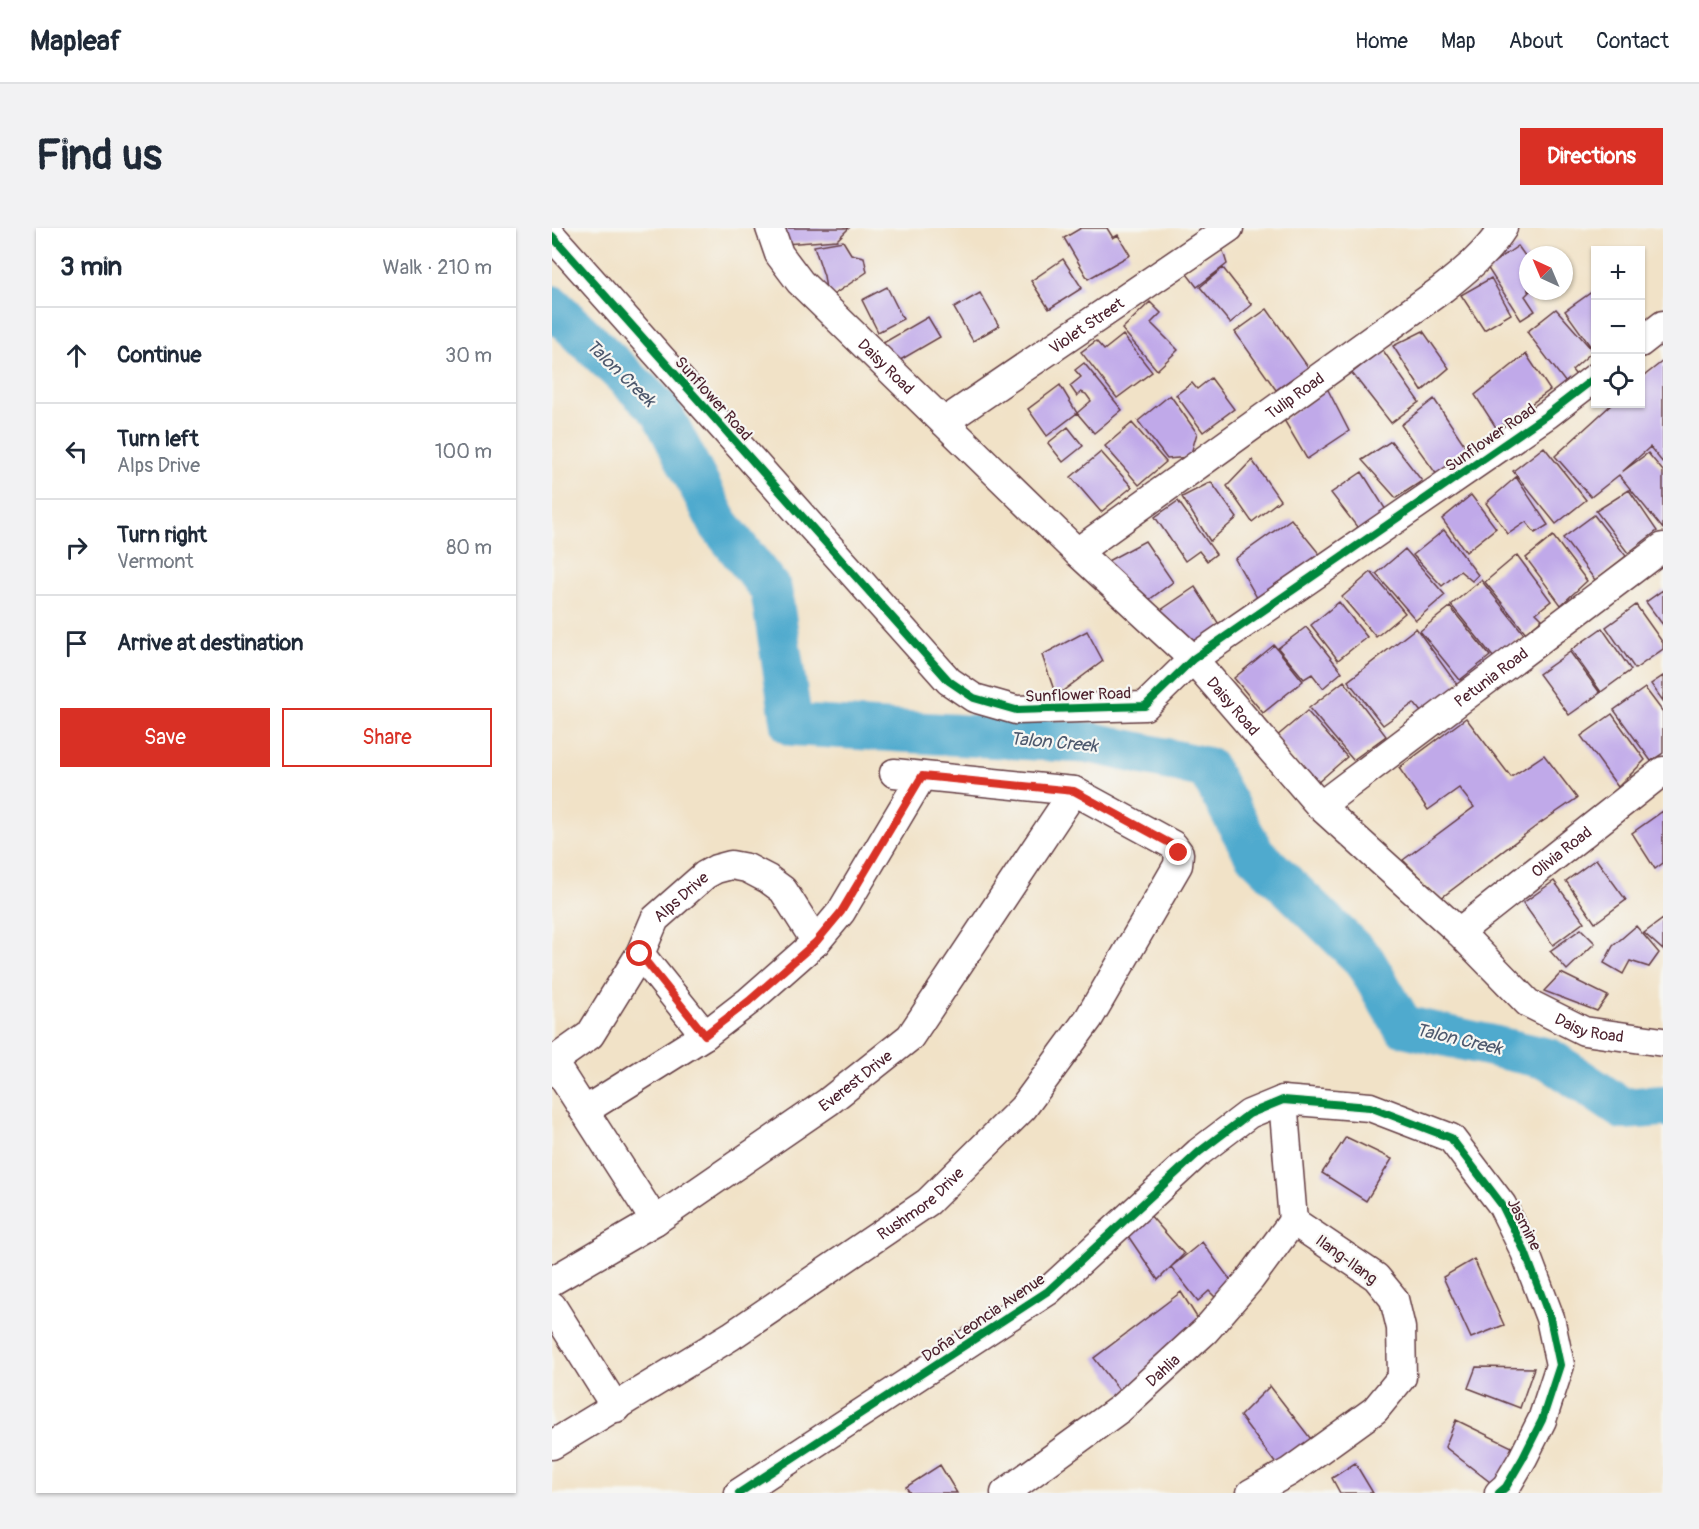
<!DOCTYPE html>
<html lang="en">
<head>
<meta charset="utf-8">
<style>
  body { margin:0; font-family:Pangolin,sans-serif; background:#f2f2f3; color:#1f2937 }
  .controls { position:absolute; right:18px; top:18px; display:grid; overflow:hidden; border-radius:0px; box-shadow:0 2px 4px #0004 }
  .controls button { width:54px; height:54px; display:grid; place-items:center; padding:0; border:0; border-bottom:2px solid #e0e1e3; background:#fff; color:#1f2937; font:30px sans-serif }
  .compass { position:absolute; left:967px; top:18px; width:54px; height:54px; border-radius:50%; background:#fff; box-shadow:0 2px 4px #0004; rotate:316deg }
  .stop { position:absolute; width:18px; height:18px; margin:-14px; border:4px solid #d93025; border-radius:50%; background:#fff }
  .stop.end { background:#d93025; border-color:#fff; box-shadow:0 2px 6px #0008 }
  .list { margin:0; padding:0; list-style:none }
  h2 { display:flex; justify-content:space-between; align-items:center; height:78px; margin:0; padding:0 24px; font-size:26px }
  h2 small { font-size:20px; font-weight:400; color:#747a83 }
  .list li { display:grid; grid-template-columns:39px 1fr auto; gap:18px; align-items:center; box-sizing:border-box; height:96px; padding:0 24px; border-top:2px solid #e0e1e3 }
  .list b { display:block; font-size:22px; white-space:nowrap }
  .list p { margin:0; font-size:20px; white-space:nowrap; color:#747a83 }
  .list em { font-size:20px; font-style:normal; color:#747a83 }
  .actions { display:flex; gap:12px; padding:18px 24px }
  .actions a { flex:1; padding:14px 0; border:2px solid #d93025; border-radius:0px; text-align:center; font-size:21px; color:#d93025 }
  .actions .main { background:#d93025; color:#fff }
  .icon { flex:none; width:33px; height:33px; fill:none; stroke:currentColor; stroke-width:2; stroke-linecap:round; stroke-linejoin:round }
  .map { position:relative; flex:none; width:1111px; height:1265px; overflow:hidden; border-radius:0px }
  header { display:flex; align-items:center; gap:36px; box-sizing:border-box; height:84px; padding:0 30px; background:#fff; border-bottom:2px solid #e0e1e3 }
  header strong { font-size:28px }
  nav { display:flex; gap:33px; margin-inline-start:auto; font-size:21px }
  .intro { display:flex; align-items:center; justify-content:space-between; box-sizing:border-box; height:144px; padding:0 36px }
  h1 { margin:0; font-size:42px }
  .button { padding:15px 27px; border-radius:0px; background:#d93025; color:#fff; font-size:21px; font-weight:700 }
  main { display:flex; gap:36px; padding:0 36px }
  aside { flex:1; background:#fff; border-radius:0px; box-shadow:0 2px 4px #0004 }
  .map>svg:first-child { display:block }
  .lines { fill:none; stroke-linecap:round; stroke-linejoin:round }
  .river { stroke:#50aace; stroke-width:42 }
  .building { fill:#c0a9e9 }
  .minor-casing { stroke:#633c42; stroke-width:31 }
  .minor { stroke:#fff; stroke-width:28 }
  .cycleway-casing { stroke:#f6f6f2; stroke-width:11 }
  .cycleway { stroke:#00873e; stroke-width:8 }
  .route { stroke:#d93025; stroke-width:8 }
  .labels { text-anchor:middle; stroke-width:4.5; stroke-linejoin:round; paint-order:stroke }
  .street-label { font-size:16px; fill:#4a1f2b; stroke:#f6f6f2 }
  .water-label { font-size:18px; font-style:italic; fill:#4c576c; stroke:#f6f6f2 }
</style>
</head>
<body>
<header>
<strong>Mapleaf</strong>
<nav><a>Home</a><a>Map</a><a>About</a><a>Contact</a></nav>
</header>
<div class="intro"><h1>Find us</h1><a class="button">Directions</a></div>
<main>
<aside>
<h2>3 min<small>Walk · 210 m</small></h2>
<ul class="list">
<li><svg class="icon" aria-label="ahead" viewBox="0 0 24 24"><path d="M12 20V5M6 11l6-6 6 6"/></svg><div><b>Continue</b></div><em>30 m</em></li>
<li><svg class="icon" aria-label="left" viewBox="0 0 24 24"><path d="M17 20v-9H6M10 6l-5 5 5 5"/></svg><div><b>Turn left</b><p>Alps Drive</p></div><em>100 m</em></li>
<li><svg class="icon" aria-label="right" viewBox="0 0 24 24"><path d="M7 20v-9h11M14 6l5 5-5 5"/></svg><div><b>Turn right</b><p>Vermont</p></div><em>80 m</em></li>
<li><svg class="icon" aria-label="arrive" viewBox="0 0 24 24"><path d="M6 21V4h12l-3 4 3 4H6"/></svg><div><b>Arrive at destination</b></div></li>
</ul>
<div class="actions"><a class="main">Save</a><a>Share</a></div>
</aside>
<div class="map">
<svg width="1111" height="1265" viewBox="0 0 1111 1265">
  <rect width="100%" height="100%" fill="#f6f6f2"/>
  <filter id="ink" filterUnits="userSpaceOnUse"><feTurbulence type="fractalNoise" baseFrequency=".0167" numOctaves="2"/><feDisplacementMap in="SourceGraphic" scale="12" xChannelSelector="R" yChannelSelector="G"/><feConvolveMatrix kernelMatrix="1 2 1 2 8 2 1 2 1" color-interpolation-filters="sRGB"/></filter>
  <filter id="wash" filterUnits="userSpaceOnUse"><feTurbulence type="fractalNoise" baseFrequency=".008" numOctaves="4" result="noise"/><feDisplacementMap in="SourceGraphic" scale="24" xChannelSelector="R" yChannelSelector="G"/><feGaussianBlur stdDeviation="1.35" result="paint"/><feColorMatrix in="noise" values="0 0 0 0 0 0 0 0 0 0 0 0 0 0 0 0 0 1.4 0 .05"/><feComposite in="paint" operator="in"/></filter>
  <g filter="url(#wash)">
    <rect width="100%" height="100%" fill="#f1e2c7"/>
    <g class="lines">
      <path class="river" d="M0,78l109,105 58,113 52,66 21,135 301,18 114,25 47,85 110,107 39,66 146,33 74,50 40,-3"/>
    </g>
    <g id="blocks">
      <path class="building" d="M233,0h64l-12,12 -52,4z
        M529,0h26l6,10 5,-3 12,20 -42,24 -24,-41z
        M291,13l8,13 13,3 3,15 -34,23 -7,-6 -2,-13 -10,-30z
        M966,18l10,14v31h2l-5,5 10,15 -14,9 -34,-53z
        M670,20l5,16 -30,23 -10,-13z
        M511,31l19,29 -33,21 -18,-28z
        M671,40l29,37 -22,18 -30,-36z
        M939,50l20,36 -27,16 -23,-35z
        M335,59l16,32 -25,13 -16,-32z
        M1044,61v65l-31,-43z
        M428,65l19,33 -26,15 -19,-33z
        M598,74l11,11 -10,10 27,27 -21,20 -35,-41z
        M715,81l41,58 -32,23 -41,-58z
        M1004,81l37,42 -21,19 7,9 -10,8 -42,-55z
        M376,89l12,20 -50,29 -12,-20z
        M871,103l26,37 -27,23 -29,-45z
        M571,107l29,37 -35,26 -36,-46 15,-11 8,9z
        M830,121l37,53 -28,21 -39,-50z
        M974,126l24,36 -53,39 -22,-34z
        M1111,133v102l-13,-16 -28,25 26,-19 15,18v58l-44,-54 -28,22 -36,-41 57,-52h28v-25z
        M532,135l38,47 -28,23 -17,-20 14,-12 -5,-7 -5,-2 -4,4 -7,-10 11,-9 -6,-7z
        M659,150l23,31 -31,23 -27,-37 16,-12 5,6z
        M508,157l17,28 -30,23 -19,-27z
        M775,160l22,43 -42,28 -23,-39z
        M618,167l27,38 -7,24 -23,2 -29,-38z
        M882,171l34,51 -31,25 -36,-50z
        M580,195l34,39 -27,23 -34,-39z
        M516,199l15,19 -20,16 -15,-19z
        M839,213l31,40 -26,17 -34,-38z
        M992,219l42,53 -30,24 -43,-53z
        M549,224l31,35 -31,25 -30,-35z
        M700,232l28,40 -28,22 -25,-36z
        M810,244l29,46 -27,18 -33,-43z
        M964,249l32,48 -13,8 -9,-11 -18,12 -22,-31z
        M659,254l26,36 -27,23 -28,-44z
        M1077,262l28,41 -29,22 -32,-42z
        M919,267l25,33 -30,24 -24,-33z
        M626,273l38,53 -9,7 -8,-10 -14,10 -30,-44z
        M1042,287l32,41 -31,24 -32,-42z
        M739,291l35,43 -66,41 -25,-44z
        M892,302l34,45 -6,6 -12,-10 -18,15 -29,-31z
        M1001,308l34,45 -26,24 -35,-47z
        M593,313l28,41 -31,23 -38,-42z
        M853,321l40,46 -29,25 -40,-46z
        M965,327l34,46 -15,12 6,6 -16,14 -41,-51z
        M819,344l34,41 -29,24 -34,-40z
        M929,352l43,54 -30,24 -43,-53z
        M643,359l29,45 -29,21 -43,-37z
        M1111,362v35l-17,-23z
        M787,374l28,35 -29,23 -27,-35z
        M1084,377l27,38v6l-28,20 -29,-42z
        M898,379l40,49 -30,24 -40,-49z
        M754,399l36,45 -19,16 -11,-14 -8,5 -26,-31z
        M864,400l42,58 -37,26 -7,-9 -31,22 -35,-44z
        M1050,400l29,42 -30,22 -30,-42z
        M535,403l16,30 -47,35 -14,-41z
        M722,417l29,36 -40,32 -29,-35z
        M1018,424l30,41 -31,22 -30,-41z
        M1111,448v25l-12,-17z
        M792,453l42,55 -33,24 -44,-52z
        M1093,460l18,24v41l-12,8 -37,-51z
        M755,483l40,46 -31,27 -40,-47z
        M1060,486l33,46 -27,27 -37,-51z
        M914,490l45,59 33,-22 33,43 -38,26 -98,74 -38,-38 71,-53 -15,-19 -31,22 -29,-42z
        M1111,583v52l-8,6 -23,-36z
        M1044,631l30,41 -31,23 -29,-42z
        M1002,653l30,41 -31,23 -30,-42z
        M1111,691v31l-19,-17z
        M1084,698l23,27 -10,14 -19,-6 -7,13 -19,-11 9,-17z
        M1029,701l14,14 -28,27 -17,-19z
        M1009,745l47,23 -11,15 -53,-20z
        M794,909l46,22 -26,42 -44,-28z
        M596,985l36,41 -26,26 -32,-47z
        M650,1014l36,48 -19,11 -10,-10 -11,10 -27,-34z
        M922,1031l30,66 -33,13 -28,-61z
        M629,1064l17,27 -75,76 -29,-37z
        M924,1139l58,1 -14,40 -52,-20z
        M718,1158l44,57 -38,21 -36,-48z
        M904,1192l60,29 -17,40 -54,-42z
        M803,1235l18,30h-33l-8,-15z
        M388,1237l17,28h-47l-4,-6z"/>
    </g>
  </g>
  <g filter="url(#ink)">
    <use href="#blocks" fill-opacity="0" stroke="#633c42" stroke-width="1.5"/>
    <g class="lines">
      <defs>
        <g id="minor">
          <path id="s1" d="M218,0l9,26 21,28 277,270 116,107 127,147 139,126 69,71 56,28 79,11"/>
          <path d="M0,8l397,445 25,17 42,12 129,-4 48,-47 355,-245 48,-37"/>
          <path d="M1088,115l23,-18"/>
          <path id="s2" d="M392,194l285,-194"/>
          <path id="s3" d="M525,324l364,-262c23,-18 46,-37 62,-62"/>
          <path id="s4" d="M768,578l343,-259"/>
          <path id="s5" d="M907,704l204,-161"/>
          <path d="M88,726l65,81"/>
          <path id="s6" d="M0,834l38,-27 50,-81 15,-35 50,-44 11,-6 15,-4 16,3 21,11 15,11 33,52"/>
          <path d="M1,834l102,159"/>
          <path d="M731,872l10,121"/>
          <path d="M32,883l121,-76 44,-34 67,-59 25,-30 81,-136"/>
          <path id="s7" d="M0,1053l103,-60 173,-119 82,-65 164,-246"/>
          <path d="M0,1078l64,102"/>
          <path id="s8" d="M0,1217l179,-109 197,-134 95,-94 66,-90 89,-153 1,-12 -6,-8 -99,-54 -180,-18"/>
          <path d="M187,1265l309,-202 151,-139 50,-38 34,-14 87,7 81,31 51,67 23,47 25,66 10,47 -18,55 -19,38 -17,29 -7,6"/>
          <path id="s9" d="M453,1265l116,-85 84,-77 46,-53 42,-57"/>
          <path d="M699,1265l38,-21 86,-62 27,-33 -1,-49 -7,-29 -18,-22 -83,-56"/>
        </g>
      </defs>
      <use href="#minor" class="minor-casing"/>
      <use href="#minor" class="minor"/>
      <defs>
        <path id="cycleway" d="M0,8l397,445 25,17 42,12 129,-4 48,-47 355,-245 48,-37
          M187,1265l309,-202 151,-139 50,-38 34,-14 87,7 81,31 51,67 23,47 25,66 10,47 -18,55 -19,38 -17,29 -7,6"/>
      </defs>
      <use href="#cycleway" class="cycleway-casing"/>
      <use href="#cycleway" class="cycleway"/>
    </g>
  </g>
  <g class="lines" filter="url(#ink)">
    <path class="route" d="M88,726l65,81 44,-34 67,-59 25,-30 81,-136 152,15 99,54 6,8"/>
  </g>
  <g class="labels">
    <g class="street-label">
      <text dy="6" stroke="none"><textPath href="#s2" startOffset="172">Violet Street</textPath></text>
      <text dy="6" stroke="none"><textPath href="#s1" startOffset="183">Daisy Road</textPath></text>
      <text dy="6" stroke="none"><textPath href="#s3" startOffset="268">Tulip Road</textPath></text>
      <text transform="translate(162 170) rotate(48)" y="6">Sunflower Road</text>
      <text transform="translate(938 209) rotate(-35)" y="6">Sunflower Road</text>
      <text dy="6" stroke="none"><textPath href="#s4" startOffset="214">Petunia Road</textPath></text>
      <text transform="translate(526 466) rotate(-2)" y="6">Sunflower Road</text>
      <text dy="6" stroke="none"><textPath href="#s1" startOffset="669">Daisy Road</textPath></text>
      <text dy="6" stroke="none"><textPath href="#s5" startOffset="130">Olivia Road</textPath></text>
      <text dy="6" stroke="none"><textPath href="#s6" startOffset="214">Alps Drive</textPath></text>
      <text dy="6" stroke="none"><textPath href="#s1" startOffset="1155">Daisy Road</textPath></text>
      <text dy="6" stroke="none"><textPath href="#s7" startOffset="364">Everest Drive</textPath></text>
      <text dy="6" stroke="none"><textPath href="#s8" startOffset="441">Rushmore Drive</textPath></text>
      <text transform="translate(973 996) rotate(63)" y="6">Jasmine</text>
      <text transform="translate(795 1031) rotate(36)" y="6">Ilang-Ilang</text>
      <text transform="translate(431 1089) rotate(-34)" y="6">Doña Leoncia Avenue</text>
      <text dy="6" stroke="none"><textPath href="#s9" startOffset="200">Dahlia</textPath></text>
    </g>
    <g class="water-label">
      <text transform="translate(69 145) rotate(44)" y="6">Talon Creek</text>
      <text transform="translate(502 514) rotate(5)" y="6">Talon Creek</text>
      <text transform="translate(907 811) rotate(13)" y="6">Talon Creek</text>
    </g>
  </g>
</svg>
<div class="controls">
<button>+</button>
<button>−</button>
<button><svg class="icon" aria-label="locate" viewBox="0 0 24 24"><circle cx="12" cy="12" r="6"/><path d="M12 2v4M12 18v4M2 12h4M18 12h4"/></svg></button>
</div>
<svg class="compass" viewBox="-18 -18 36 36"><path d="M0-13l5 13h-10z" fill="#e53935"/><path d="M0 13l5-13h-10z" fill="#747a83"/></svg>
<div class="stop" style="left:88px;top:726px"></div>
<div class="stop end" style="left:627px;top:625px"></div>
</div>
</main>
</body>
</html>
